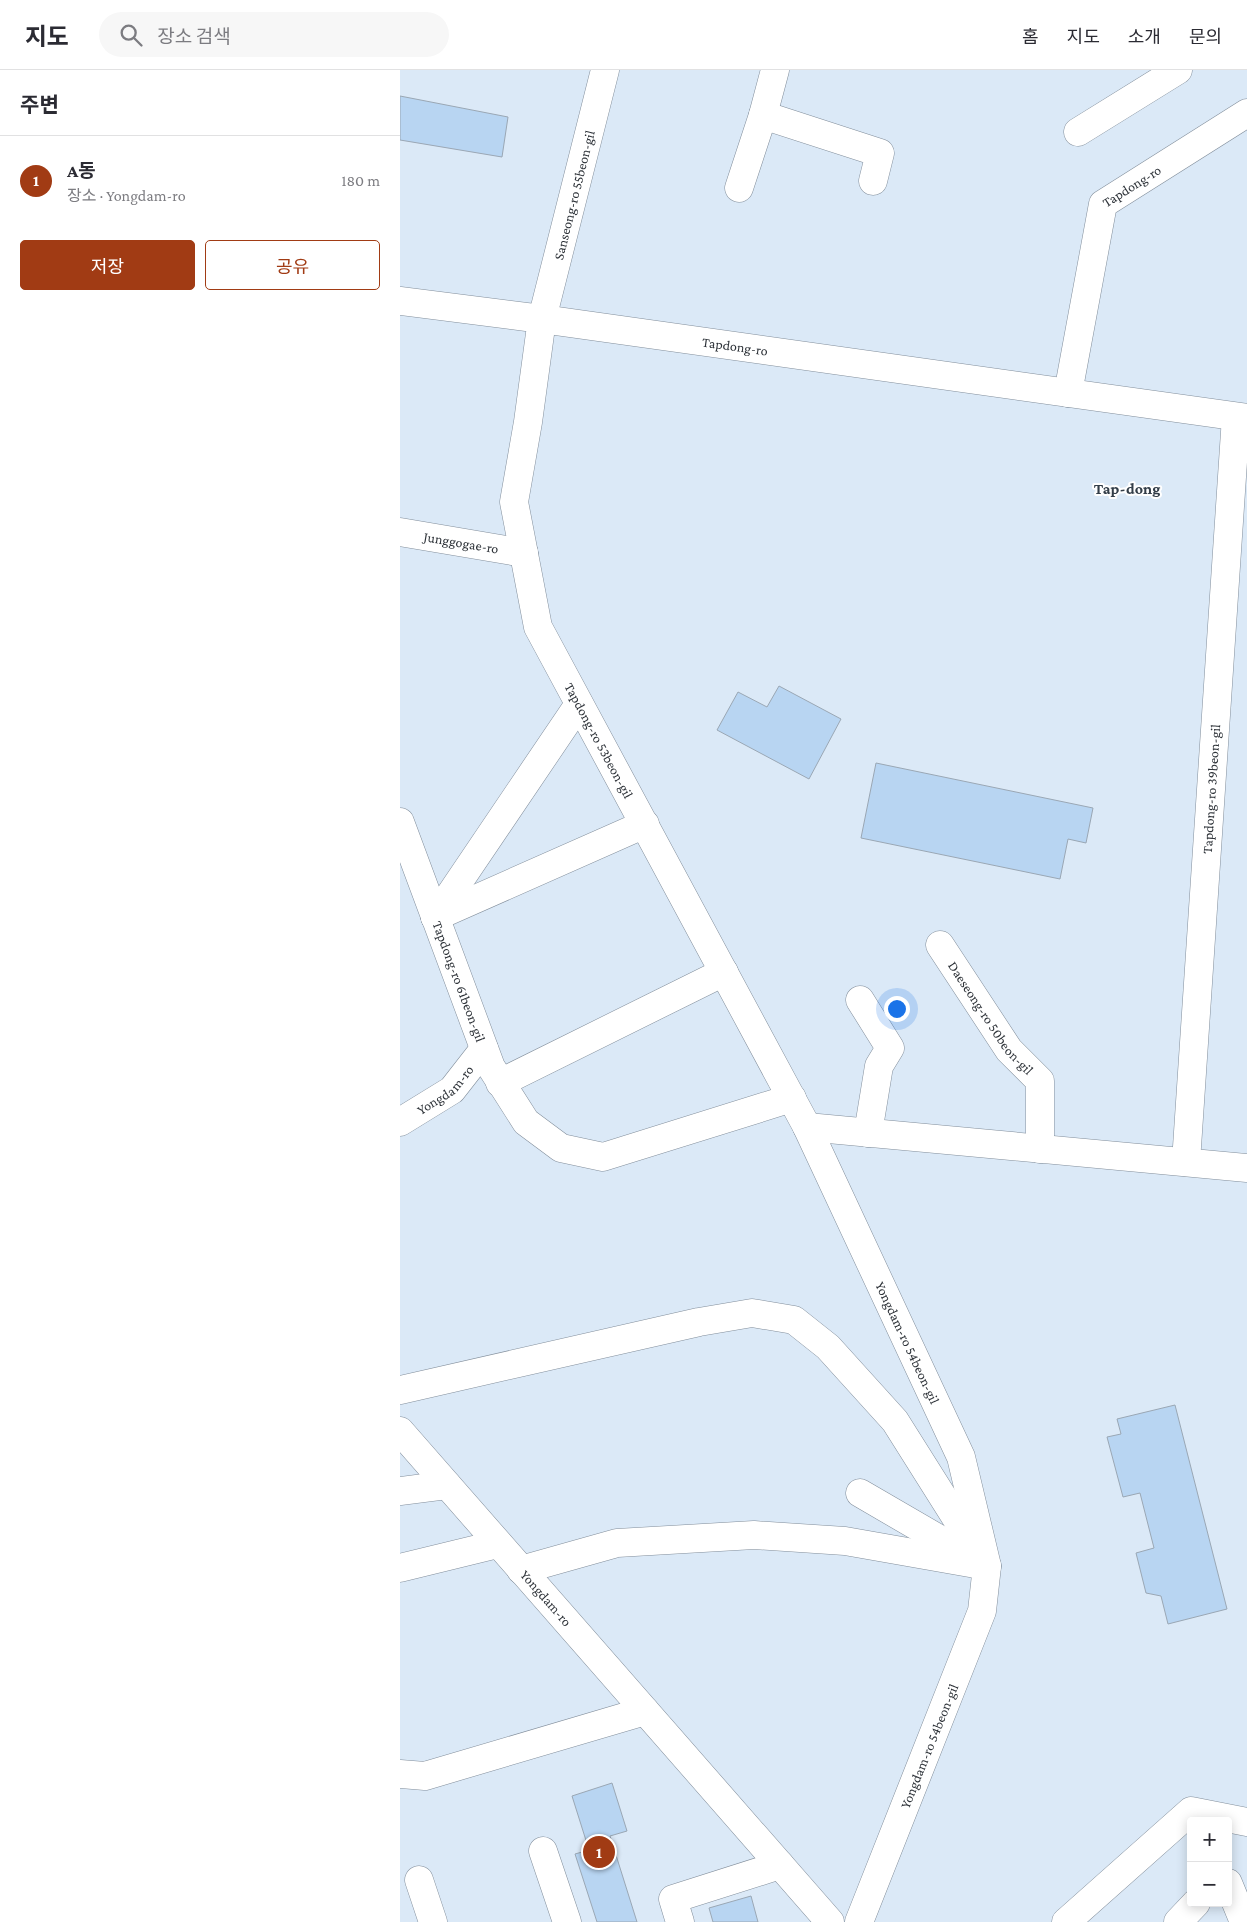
<!DOCTYPE html>
<html lang="ko">
<head>
<meta charset="utf-8">
<style>
  body { margin:0; font-family:"Crimson Pro","Noto Sans KR",serif; background:#f7f7f7; color:#2b2b33 }
  .controls { position:absolute; right:15px; bottom:15px; display:grid; overflow:hidden; border-radius:5px; box-shadow:0 2px 12px #0003 }
  .controls button { width:45px; height:45px; display:grid; place-items:center; padding:0; border:0; border-bottom:1px solid #e1e1e2; background:#fff; color:#2b2b33; font:25px sans-serif }
  .you { position:absolute; left:496px; top:938px; width:18px; height:18px; margin:-12px; border:4px solid #fff; border-radius:50%; background:#1a73e8; box-shadow:0 0 0 8px #1a73e833 }
  .badge { display:grid; place-items:center; width:32px; height:32px; border-radius:50%; background:#a13b14; color:#fff; font-size:16px; font-weight:700 }
  .pin { position:absolute; translate:-50% -50%; border:2px solid #fff; box-shadow:0 1px 5px #0006 }
  .list { margin:0; padding:0; list-style:none }
  h2 { display:flex; justify-content:space-between; align-items:center; height:65px; margin:0; padding:0 20px; font-size:21px }
  h2 small { font-size:16px; font-weight:400; color:#7c7c81 }
  .list li { display:grid; grid-template-columns:32px 1fr auto; gap:15px; align-items:center; box-sizing:border-box; height:90px; padding:0 20px; border-top:1px solid #e1e1e2 }
  .list b { display:block; font-size:19px; white-space:nowrap }
  .list p { margin:0; font-size:16px; white-space:nowrap; color:#7c7c81 }
  .list em { font-size:16px; font-style:normal; color:#7c7c81 }
  .actions { display:flex; gap:10px; padding:15px 20px }
  .actions a { flex:1; padding:11px 0; border:1px solid #a13b14; border-radius:5px; text-align:center; font-size:18px; color:#a13b14 }
  .actions .main { background:#a13b14; color:#fff }
  .icon { flex:none; width:28px; height:28px; fill:none; stroke:currentColor; stroke-width:2; stroke-linecap:round; stroke-linejoin:round }
  .map { position:relative; flex:none; width:847px; height:1852px; overflow:hidden }
  header { display:flex; align-items:center; gap:30px; box-sizing:border-box; height:70px; padding:0 25px; background:#fff; border-bottom:1px solid #e1e1e2 }
  header strong { font-size:24px }
  nav { display:flex; gap:28px; margin-inline-start:auto; font-size:18px }
  .search { width:350px; height:45px; background:#f7f7f7; display:flex; align-items:center; gap:12px; box-sizing:border-box; padding:0 18px; border-radius:28px; color:#7c7c81; font-size:19px }
  main { display:flex }
  aside { flex:1; background:#fff }
  .map>svg:first-child { display:block }
  .building { fill:#b8d5f2; stroke:#9aa7b4 }
  .lines { fill:none; stroke-linecap:round; stroke-linejoin:round }
  .minor-casing { stroke:#828e9b; stroke-width:29 }
  .major-casing { stroke:#828e9b; stroke-width:29 }
  .minor { stroke:#fff; stroke-width:28 }
  .major { stroke:#fff; stroke-width:28 }
  .labels { text-anchor:middle; stroke-width:4; stroke-linejoin:round; paint-order:stroke }
  .street-label { font-size:14px; fill:#2e3339; stroke:#fff }
  .quarter-label { font-size:16px; font-weight:bold; fill:#323d48; stroke:#fff }
</style>
</head>
<body>
<header>
<strong>지도</strong>
<div class="search"><svg class="icon" aria-label="search" viewBox="0 0 24 24"><circle cx="10" cy="10" r="6"/><path d="M15 15l6 6"/></svg>장소 검색</div>
<nav><a>홈</a><a>지도</a><a>소개</a><a>문의</a></nav>
</header>
<main>
<aside>
<h2>주변<small></small></h2>
<ul class="list">
<li><span class="badge">1</span><div><b>A동</b><p>장소 · Yongdam-ro</p></div><em>180 m</em></li>
</ul>
<div class="actions"><a class="main">저장</a><a>공유</a></div>
</aside>
<div class="map">
<svg width="847" height="1852" viewBox="0 0 847 1852">
  <rect width="100%" height="100%" fill="#dbe9f7"/>
  <path class="building" d="M0,26l108,21 -6,40 -102,-17z
    M379,616l62,33 -32,60 -92,-49 21,-38 29,15z
    M476,693l217,45 -7,35 -18,-4 -8,40 -199,-41z
    M775,1335l52,204 -59,15 -7,-28 -15,-3 -10,-40 18,-5 -14,-55 -17,4 -16,-60 14,-3 -4,-15z
    M212,1713l15,48 -17,5 27,86h-40l-22,-68 14,-4 -17,-54z
    M351,1826l7,26h-45l-4,-14z"/>
  <g class="lines">
    <defs>
      <g id="minor">
        <path id="s1" d="M205,0l-63,249 -14,103 -14,80 24,125 269,500 154,330 26,109 -5,45 -123,311"/>
        <path d="M375,0l-12,45 117,38 -7,28"/>
        <path d="M678,62l100,-62"/>
        <path d="M339,118l24,-73"/>
        <path id="s2" d="M0,231l142,18 705,99"/>
        <path id="s3" d="M668,323l35,-189 144,-91"/>
        <path id="s4" d="M0,462l124,21"/>
        <path id="s5" d="M0,752l91,245 35,55 35,26 42,9 189,-59"/>
        <path d="M35,847l144,-213"/>
        <path d="M35,847l210,-93"/>
        <path id="s6" d="M540,875l69,105 31,31v68"/>
        <path d="M460,930l30,48 -11,18 -11,67"/>
        <path d="M100,1013l224,-111"/>
        <path id="s7" d="M0,1052l52,-32 32,-41"/>
        <path d="M407,1057l440,41"/>
        <path id="s8" d="M786,1092l50,-745"/>
        <path d="M0,1320l299,-68 53,-9 42,7 34,27 67,74 80,127"/>
        <path d="M0,1421l47,-6"/>
        <path d="M460,1423l110,64"/>
        <path d="M0,1498l98,-24"/>
        <path d="M121,1500l96,-27 137,-8 91,6 142,25"/>
        <path d="M0,1704l25,2 220,-65"/>
        <path d="M143,1781l24,71"/>
        <path d="M19,1810l14,42"/>
        <path d="M828,1813l16,39"/>
        <path d="M280,1852l-7,-23 107,-34"/>
        <path d="M666,1852l125,-111 56,11"/>
        <path d="M778,1852l18,-19"/>
      </g>
      <g id="major">
        <path id="s9" d="M0,1361l430,491"/>
      </g>
    </defs>
    <use href="#minor" class="minor-casing"/>
    <use href="#major" class="major-casing"/>
    <use href="#minor" class="minor"/>
    <use href="#major" class="major"/>
  </g>
  <g class="labels">
    <g class="street-label">
      <text dy="5" stroke="none"><textPath href="#s3" startOffset="226">Tapdong-ro</textPath></text>
      <text transform="translate(174 125) rotate(-76)" y="5">Sanseong-ro 55beon-gil</text>
      <text dy="5" stroke="none"><textPath href="#s2" startOffset="338">Tapdong-ro</textPath></text>
      <text dy="5" stroke="none"><textPath href="#s4" startOffset="62">Junggogae-ro</textPath></text>
      <text dy="5" stroke="none"><textPath href="#s1" startOffset="698">Tapdong-ro 53beon-gil</textPath></text>
      <text dy="5" stroke="none"><textPath href="#s8" startOffset="374">Tapdong-ro 39beon-gil</textPath></text>
      <text dy="5" stroke="none"><textPath href="#s5" startOffset="170">Tapdong-ro 61beon-gil</textPath></text>
      <text dy="5" stroke="none"><textPath href="#s6" startOffset="89">Daeseong-ro 50beon-gil</textPath></text>
      <text dy="5" stroke="none"><textPath href="#s7" startOffset="56">Yongdam-ro</textPath></text>
      <text dy="5" stroke="none"><textPath href="#s1" startOffset="1375">Yongdam-ro 54beon-gil</textPath></text>
      <text dy="5" stroke="none"><textPath href="#s9" startOffset="222">Yongdam-ro</textPath></text>
      <text transform="translate(529 1676) rotate(-68)" y="5">Yongdam-ro 54beon-gil</text>
    </g>
    <g class="quarter-label">
      <text x="727" y="424">Tap-dong</text>
    </g>
  </g>
</svg>
<div class="controls">
<button>+</button>
<button>−</button>
</div>
<div class="you"></div>
<div class="pin badge" style="left:199px;top:1782px">1</div>
</div>
</main>
</body>
</html>
